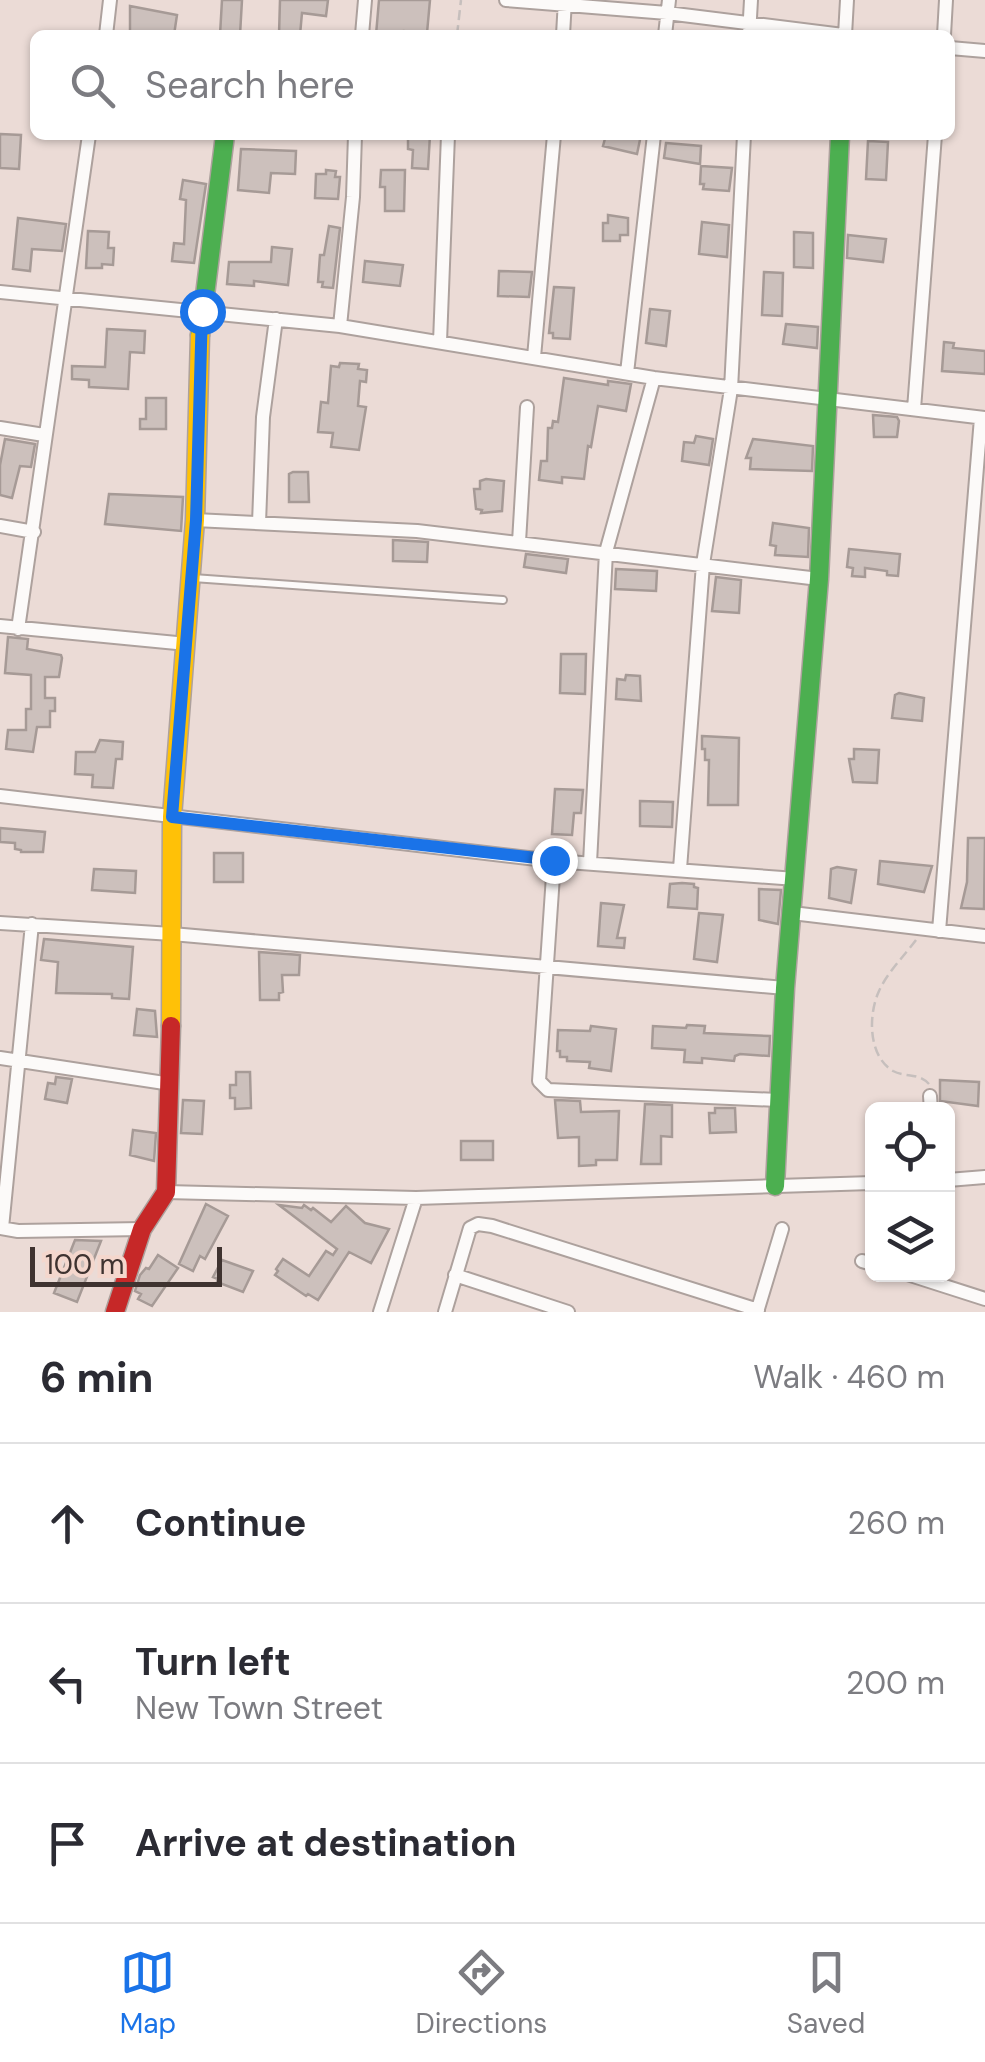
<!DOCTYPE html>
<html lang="en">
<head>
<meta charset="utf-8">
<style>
  body { margin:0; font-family:"DM Sans",sans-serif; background:#f2f2f3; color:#2b2b33 }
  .controls { position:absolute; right:30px; bottom:30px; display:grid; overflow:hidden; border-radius:15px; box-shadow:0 2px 8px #0004 }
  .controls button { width:90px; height:90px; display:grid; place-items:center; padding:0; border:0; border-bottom:2px solid #e1e1e2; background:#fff; color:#2b2b33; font:50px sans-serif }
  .scale { position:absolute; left:30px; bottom:25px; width:192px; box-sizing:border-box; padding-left:10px; border:5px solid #3f3330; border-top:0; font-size:28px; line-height:35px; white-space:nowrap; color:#3f3330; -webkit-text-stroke:8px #f4d7cd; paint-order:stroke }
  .stop { position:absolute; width:30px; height:30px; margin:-22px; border:8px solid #1a73e8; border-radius:50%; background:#fff }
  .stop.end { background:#1a73e8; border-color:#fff; box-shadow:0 2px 10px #0008 }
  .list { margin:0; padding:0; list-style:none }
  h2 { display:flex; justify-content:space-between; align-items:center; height:130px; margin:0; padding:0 40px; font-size:42px }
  h2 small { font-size:32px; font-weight:400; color:#7c7c81 }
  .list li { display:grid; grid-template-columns:65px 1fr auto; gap:30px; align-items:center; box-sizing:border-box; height:160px; padding:0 40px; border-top:2px solid #e1e1e2 }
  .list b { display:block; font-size:38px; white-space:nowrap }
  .list p { margin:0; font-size:32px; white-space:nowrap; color:#7c7c81 }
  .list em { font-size:32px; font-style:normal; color:#7c7c81 }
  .icon { flex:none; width:55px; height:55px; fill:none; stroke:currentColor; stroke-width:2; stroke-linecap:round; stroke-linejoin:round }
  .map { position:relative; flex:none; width:985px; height:1312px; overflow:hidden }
  .search { position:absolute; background:#fff; box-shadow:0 2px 8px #0004; left:30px; right:30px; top:30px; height:110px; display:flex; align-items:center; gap:25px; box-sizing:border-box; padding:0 35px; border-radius:15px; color:#7c7c81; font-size:38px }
  .sheet { height:610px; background:#fff }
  nav { display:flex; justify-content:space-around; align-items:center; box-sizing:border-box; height:140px; border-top:2px solid #e1e1e2; background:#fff; font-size:28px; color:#7c7c81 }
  nav a { display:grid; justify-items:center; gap:5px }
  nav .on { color:#1a73e8 }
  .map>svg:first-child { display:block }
  .building { fill:#ccc0bc; stroke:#a69a96; stroke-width:2.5 }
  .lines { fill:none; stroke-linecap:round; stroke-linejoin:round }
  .lane-casing { stroke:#ada19d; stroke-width:10 }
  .street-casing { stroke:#ada19d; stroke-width:16 }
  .fast-casing { stroke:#ada19d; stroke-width:21 }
  .slow-casing { stroke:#ada19d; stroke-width:21 }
  .jam-casing { stroke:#ada19d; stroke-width:21 }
  .path { stroke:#c6bfbd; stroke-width:2.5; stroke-dasharray:10 5; stroke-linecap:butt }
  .lane { stroke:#fcfaf9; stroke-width:6 }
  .street { stroke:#fcfaf9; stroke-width:12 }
  .fast { stroke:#4caf50; stroke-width:18 }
  .slow { stroke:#ffc107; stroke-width:18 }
  .jam { stroke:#c62828; stroke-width:18 }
  .route { stroke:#1a73e8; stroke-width:12 }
</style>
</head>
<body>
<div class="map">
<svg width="985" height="1312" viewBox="0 0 985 1312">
  <rect width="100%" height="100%" fill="#ebdbd6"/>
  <path class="building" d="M222,0h20l-2,35h-20z
    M280,0h48l-2,16 -24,-3 -2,22h-21z
    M379,0h51l-3,33 -23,-2v4h-28z
    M130,6l47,9 -3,20h-44z
    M0,134l21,1 -2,34 -19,-1z
    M408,135h22l-2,34 -16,-1 1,-18 -5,-1z
    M606,135h35l-4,19 -34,-8z
    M868,141l20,1 -2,38 -20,-1z
    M666,143l35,3 -1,18 -36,-6z
    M241,149l55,2 -1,23 -24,-1 -2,20 -31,-3z
    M701,166l31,2 -3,23 -26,-2 1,-5h-4z
    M326,170l10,1 -1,6h5l-2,22 -23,-1 1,-24h10z
    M381,170h24l-1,41h-19v-24h-5z
    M183,180l23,4 -12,79 -22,-2 2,-18 10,1 2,-44 -6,-1z
    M608,215l20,3v17h-8v6h-17v-18h5z
    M18,218l48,6 -4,27 -30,-2 -2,22 -17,-2z
    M702,222l27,3 -2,32 -28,-3z
    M329,226l11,2 -7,60 -11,-1 1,-5h-5l2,-27h4z
    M88,231l21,1 -1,16h6l-1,17 -11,-1v4h-16z
    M794,232l19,1v35l-19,-1z
    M848,235l38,4 -3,23 -36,-4z
    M272,247l20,2 -4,36 -34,-4v5l-27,-2 2,-22h42z
    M365,261l38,4 -3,21 -37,-4z
    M499,271l33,1 -3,25 -31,-1z
    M764,272l19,1 -1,43 -20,-1z
    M554,287l20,1 -4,51 -17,-1v-5h-4z
    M650,309l20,2 -4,35 -20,-3z
    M786,324l32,3 -1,21 -34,-4z
    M107,329l38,2 -1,22 -14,-1 -2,37 -39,-2v-7l-17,-1v-13l33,1z
    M944,342l10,1 -1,5 32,3v23l-43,-3z
    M340,363l19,1 -1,5 9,1 -1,12 -6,-1 -2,25 8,1 -7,43 -28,-3 2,-14 -15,-1 3,-30 7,1 3,-37 8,1z
    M564,378l44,7v-4l23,3 -5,27 -28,-5 -7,41 -3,-1 -4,33 -22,-2v6l-23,-3 2,-19h6l1,-33h4l1,-7 5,1z
    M146,398h20v31h-26v-10h6z
    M873,415l24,2 2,4 -2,16h-23z
    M696,436l17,3 -4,26 -27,-4 2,-19 10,1z
    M5,439l30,5 -4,23 -11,-1 -8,32 -12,-3v-30z
    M753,439l60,7 -1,25 -62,-2 1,-11h-5z
    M293,472h15l1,30h-20v-28z
    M486,479l18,2 -2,30 -21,2 1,-3 -6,-1 -2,-20h6v-8z
    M109,494l74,3 -2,34 -76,-7z
    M773,523l36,5 -1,29 -33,-2 1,-9 -6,-1z
    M393,540l35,2 -1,20 -34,-1z
    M849,549l51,5 -2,22 -11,-1v-4l-22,-3v9l-13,-1 1,-8 -6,-1z
    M526,554l42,5 -2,14 -42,-6z
    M616,569l41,2 -1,20 -41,-2z
    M716,577l25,3 -2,33 -27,-2z
    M8,637l20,2 -1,10 34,6 1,3 -3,19h-14v21h10v13h-5v16h-13l-4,25 -27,-3 2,-19h18v-21h5v-34l-26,-2z
    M561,654h25l-1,40 -25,-1z
    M626,675l14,1 1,25 -25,-2 1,-20 8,1z
    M899,693l25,5 -2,23 -30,-3 3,-23z
    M702,736l37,2 -1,67h-30l1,-45h-4v-11h-3z
    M100,740l23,2 -1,17h-6l-3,29 -21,-1 1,-12 -18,-1 1,-22h19z
    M854,749l25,1 -2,33 -24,-1 -4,-23h5z
    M555,789l28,1 -2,23h-7l-2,22 -20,-1z
    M640,801l33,1 -1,25 -32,-1z
    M0,828l45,4 -2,20h-22v-2l-6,-1v-6l-15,-1z
    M968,838h17l-1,71 -23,-1 6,-26z
    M214,853h29v29h-29z
    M880,861l52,5 -8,26 -46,-8z
    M837,867l19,3 -5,33 -22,-5 2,-29z
    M94,869l42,2 -1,22 -43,-3z
    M682,883l12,1v3l4,1 -1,21 -29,-2 2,-23z
    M759,889l22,1 -3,34 -19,-4z
    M601,903l23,2 -7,33h8l-1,10 -26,-2z
    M699,913l24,2 -6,47 -23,-3z
    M44,939l89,8 -4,52 -17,-1v-4l-56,-1 2,-31 -17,-2z
    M259,952l41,3 -1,20h-17l1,17 -4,1v7h-19z
    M137,1009l18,2 2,26 -23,-2z
    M687,1025l18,1 -1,7 66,3 -1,20 -29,-2 -5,2 -1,5 -32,-3v5l-18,-1 1,-12 -33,-2 1,-22 33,2z
    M591,1026l25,3 -5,42 -22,-3 1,-6 -23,-1v-4h-7v-6h-3l1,-21 32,1z
    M236,1072h14l1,36 -16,1v-11h-5v-13h6z
    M56,1077l16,2 -5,24 -22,-4 3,-16 7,1z
    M940,1080l39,2 -1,24 -38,-5z
    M183,1100l21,1 -2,33 -21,-1z
    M555,1100l25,1 1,11 38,-1 -2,49h-21v5l-17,1v-29l-21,1z
    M645,1104l27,1v32l-11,-1v28h-20z
    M715,1108h20l1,24 -26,1 -1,-20h6z
    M133,1130l23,3 -2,28 -24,-6z
    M461,1141h32v19h-32z
    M206,1204l22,12 -23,43 -5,-3 -7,15 -14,-7z
    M279,1205l23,3 2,-3 7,5 2,-2 18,14 15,-16 19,17 24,6 -18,34 -22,-11 -31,48 -10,-6 -2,2 -31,-21 3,-4 -2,-2 7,-10 26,17 17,-25 7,4 4,-6z
    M75,1240l26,1 -24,61 -23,-9z
    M158,1255l20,13 -26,38 -14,-7 3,-5 -6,-3 5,-16 6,-7 3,1z
    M222,1260l31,11 -10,21 -26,-10 1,-3 -5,-2z"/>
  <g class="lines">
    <defs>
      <path id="lane" d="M193,578l310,22"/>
      <path id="street" d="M506,0l161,13 176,22
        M106,35l4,-35
        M362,35l3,-35
        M563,35l2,-35
        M665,35l4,-35
        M749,35l2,-35
        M845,35l2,-35
        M944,35l2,-35
        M950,48l35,3
        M0,292l340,34 314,52 331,40
        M340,326l13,-129 2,-62
        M440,342l8,-207
        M534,357l20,-222
        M627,373l27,-238
        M914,409l21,-274
        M0,428l44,7
        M195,520l222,11 402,48
        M259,523l4,-106 13,-98
        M0,526l34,6
        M519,542l8,-135
        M0,626l187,18
        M18,629l71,-494
        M0,796l554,65 242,18
        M554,861l-15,220 9,9 230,10
        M590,863l16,-311 48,-174
        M680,869l23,-305 28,-175 13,-254
        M792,913l193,23
        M0,923l172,11 613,54
        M939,931l42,-513
        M0,1058l171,26
        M930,1096l1,14
        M948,1180l37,-3
        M166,1192l250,6 456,-15
        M0,1228l18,3 124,-2
        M2,1228l30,-304
        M862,1261l10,3
        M907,1274l78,25
        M455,1275l113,37
        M380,1312l36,-114
        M445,1312l25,-84 8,-4 14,2 266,84
        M757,1312l25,-83"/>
      <path id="fast" d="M200,335l25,-200
        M775,1186l10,-198 34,-409 21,-444"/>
      <path id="slow" d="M171,1026l1,-209 23,-297 5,-185"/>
      <path id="jam" d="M115,1312l27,-83 24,-37 5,-166"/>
    </defs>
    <use href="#lane" class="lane-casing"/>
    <use href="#street" class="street-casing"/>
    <use href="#fast" class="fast-casing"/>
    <use href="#slow" class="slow-casing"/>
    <use href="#jam" class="jam-casing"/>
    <path class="path" d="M457,35l4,-35
      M916,940c-12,16 -29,33 -37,51 -11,24 -11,65 14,80 13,7 25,1 36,13"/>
    <use href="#lane" class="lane"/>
    <use href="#street" class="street"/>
    <use href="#fast" class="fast"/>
    <use href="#slow" class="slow"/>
    <use href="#jam" class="jam"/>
  </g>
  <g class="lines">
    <path class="route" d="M202,311l-6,209 -24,297 382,43"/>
  </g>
</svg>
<div class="controls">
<button><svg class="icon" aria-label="locate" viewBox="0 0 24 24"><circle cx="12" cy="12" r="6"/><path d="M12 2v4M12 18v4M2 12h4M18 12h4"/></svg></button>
<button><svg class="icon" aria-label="layers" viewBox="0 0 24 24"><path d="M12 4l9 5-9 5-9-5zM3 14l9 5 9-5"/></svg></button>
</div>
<div class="scale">100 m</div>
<div class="stop" style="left:202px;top:311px"></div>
<div class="stop end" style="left:554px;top:860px"></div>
<div class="search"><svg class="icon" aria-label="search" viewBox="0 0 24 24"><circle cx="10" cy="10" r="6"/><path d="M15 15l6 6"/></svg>Search here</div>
</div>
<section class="sheet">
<h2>6 min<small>Walk · 460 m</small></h2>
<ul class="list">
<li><svg class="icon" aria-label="ahead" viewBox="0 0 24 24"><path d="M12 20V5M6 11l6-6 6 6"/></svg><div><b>Continue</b></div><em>260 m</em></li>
<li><svg class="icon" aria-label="left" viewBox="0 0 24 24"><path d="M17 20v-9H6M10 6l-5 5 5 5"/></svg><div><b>Turn left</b><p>New Town Street</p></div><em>200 m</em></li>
<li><svg class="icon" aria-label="arrive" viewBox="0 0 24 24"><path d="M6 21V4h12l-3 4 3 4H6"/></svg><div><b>Arrive at destination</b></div></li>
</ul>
</section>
<nav>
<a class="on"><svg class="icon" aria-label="map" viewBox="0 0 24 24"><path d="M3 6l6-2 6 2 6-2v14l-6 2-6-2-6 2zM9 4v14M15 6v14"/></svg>Map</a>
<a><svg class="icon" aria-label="directions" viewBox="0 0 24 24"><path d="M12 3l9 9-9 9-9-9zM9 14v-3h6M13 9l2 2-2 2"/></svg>Directions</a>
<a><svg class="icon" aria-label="saved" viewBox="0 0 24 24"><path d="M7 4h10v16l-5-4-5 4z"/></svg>Saved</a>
</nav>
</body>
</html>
